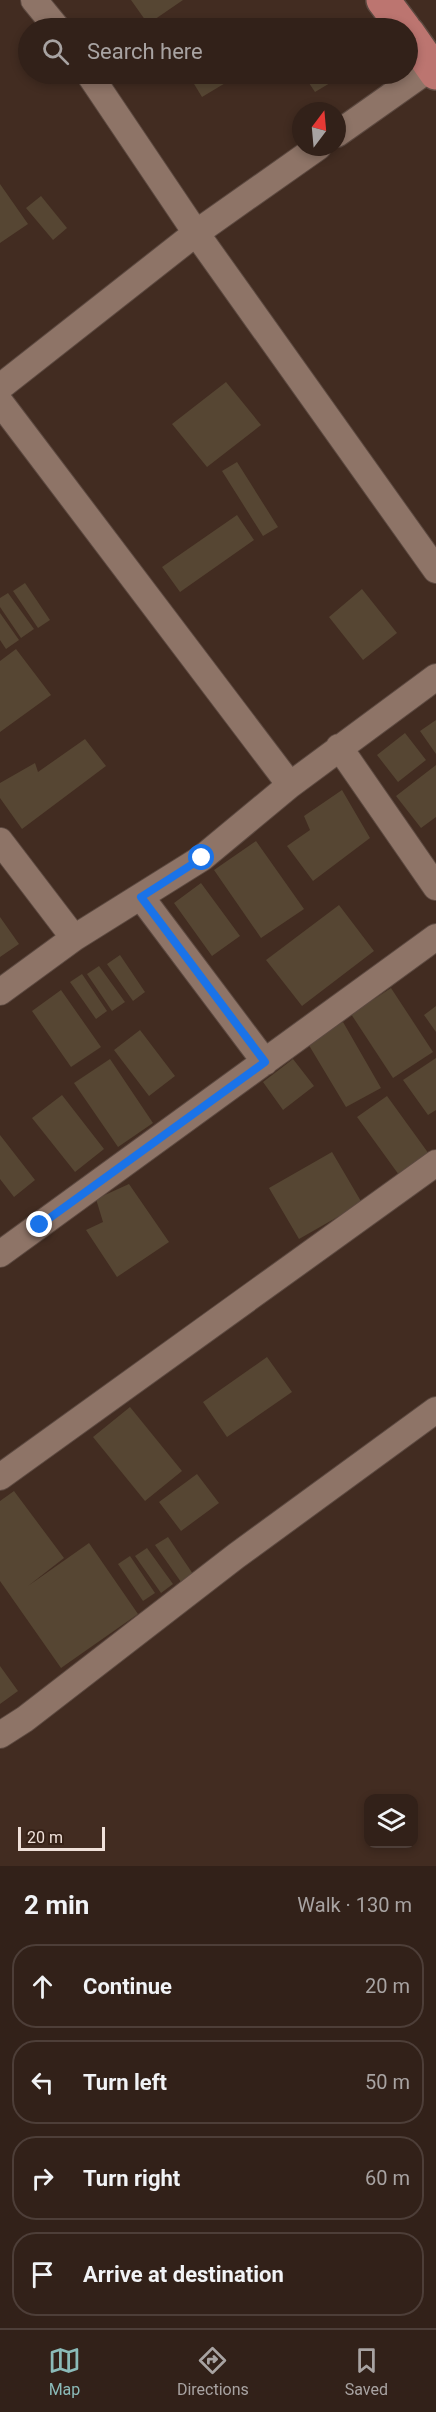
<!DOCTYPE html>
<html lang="en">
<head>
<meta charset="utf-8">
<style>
  body { margin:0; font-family:Roboto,sans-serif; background:#3d2e26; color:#f1f3f6 }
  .controls { position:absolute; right:18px; bottom:18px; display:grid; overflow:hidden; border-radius:12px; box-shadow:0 3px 9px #0003 }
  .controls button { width:54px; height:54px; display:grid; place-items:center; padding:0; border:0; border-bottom:2px solid #4d3e38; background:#322119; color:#f1f3f6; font:30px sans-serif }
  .compass { position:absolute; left:292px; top:102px; width:54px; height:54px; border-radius:50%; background:#322119; box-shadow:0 3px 9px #0003; rotate:16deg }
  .scale { position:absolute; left:18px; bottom:15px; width:87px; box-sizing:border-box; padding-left:6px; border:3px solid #f0e1da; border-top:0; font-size:16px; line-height:21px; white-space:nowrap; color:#f0e1da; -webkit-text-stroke:4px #372217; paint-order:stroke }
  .stop { position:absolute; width:18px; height:18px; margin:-14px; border:4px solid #1a73e8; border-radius:50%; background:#fff }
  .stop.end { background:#1a73e8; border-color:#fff; box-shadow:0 2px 6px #0008 }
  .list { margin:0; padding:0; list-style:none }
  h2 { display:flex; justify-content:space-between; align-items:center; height:78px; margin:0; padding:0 24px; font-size:26px }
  h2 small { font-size:20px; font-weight:400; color:#a8a3a2 }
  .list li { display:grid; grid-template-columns:39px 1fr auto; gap:18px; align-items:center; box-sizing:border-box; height:84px; margin:0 12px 12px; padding:0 12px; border:2px solid #4d3e38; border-radius:24px }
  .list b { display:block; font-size:22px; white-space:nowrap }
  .list em { font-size:20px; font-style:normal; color:#a8a3a2 }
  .icon { flex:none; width:33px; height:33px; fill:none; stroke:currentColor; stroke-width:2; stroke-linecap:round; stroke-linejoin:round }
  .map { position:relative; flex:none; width:436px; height:1866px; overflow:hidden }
  .search { position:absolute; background:#322119; box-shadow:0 3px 9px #0003; left:18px; right:18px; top:18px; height:66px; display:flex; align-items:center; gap:15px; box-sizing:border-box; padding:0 21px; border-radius:33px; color:#a8a3a2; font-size:22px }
  .sheet { height:462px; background:#322119 }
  nav { display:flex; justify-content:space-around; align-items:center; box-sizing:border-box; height:84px; border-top:2px solid #4d3e38; background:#322119; font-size:16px; color:#a8a3a2 }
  nav a { display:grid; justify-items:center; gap:3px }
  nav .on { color:#8bbbb9 }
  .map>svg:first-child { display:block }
  .building { fill:#564633 }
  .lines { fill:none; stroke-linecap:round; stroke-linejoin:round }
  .minor-casing { stroke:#5c4940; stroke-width:28 }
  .trunk-casing { stroke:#5c4940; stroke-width:36 }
  .minor { stroke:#8e7467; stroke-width:26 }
  .trunk { stroke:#bc7570; stroke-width:33 }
  .route { stroke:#1a73e8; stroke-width:8 }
</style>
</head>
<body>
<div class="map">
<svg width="436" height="1866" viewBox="0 0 436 1866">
  <rect width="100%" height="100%" fill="#422c21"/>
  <path class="building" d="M131,0h52l-35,24z
    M201,74h28l3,5 -30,18 -11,-18z
    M303,74h42l-30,18z
    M0,184l28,40 -28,19z
    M41,196l26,32 -14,12 -27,-32z
    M226,382l35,43 -54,42 -35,-43z
    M237,462l41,65 -15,9 -41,-65z
    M237,515l17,25 -74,52 -18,-25z
    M25,583l25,37 -12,8 -25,-37z
    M362,589l35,44 -34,27 -34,-43z
    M8,593l26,36 -13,9 -21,-31v-9z
    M0,613l19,27 -13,9 -6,-9z
    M16,649l35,46 -51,37v-71z
    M436,720v34l-16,-23z
    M405,733l21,27 -28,22 -21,-27z
    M85,739l21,27 -84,63 -22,-31v-15l35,-20 3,9z
    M436,765v52l-15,11 -25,-32z
    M342,790l28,48 -57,43 -26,-35 23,-16 -6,-14z
    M256,841l48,68 -43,29 -47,-68z
    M201,883l39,53 -28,20 -38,-53z
    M339,905l35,46 -72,55 -36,-46z
    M0,917l19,27 -19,13z
    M120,955l25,37 -12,9 -26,-37z
    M99,966l26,36 -13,9 -25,-37z
    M82,974l25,37 -11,8 -26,-37z
    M391,988l42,64 -40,26 -42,-64z
    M61,990l40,57 -30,20 -39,-56z
    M436,1006v26l-12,-17z
    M343,1022l38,66 -35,19 -39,-65z
    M140,1030l35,46 -26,20 -35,-46z
    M436,1058v52l-8,5 -25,-35z
    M110,1059l43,64 -35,24 -44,-64z
    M293,1059l21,27 -31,24 -20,-28z
    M62,1095l42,54 -29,23 -43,-54z
    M387,1096l42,58 -30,21 -42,-58z
    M0,1135l35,45 -21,17 -14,-18z
    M332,1152l30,51 -63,36 -30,-51z
    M129,1184l40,58 -52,35 -31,-47 17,-8 -7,-23z
    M267,1357l25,35 -65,45 -24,-35z
    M130,1407l52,64 -37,30 -52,-64z
    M197,1474l22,29 -38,28 -22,-29z
    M14,1491l50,67 -36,28 61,-43 49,71 -77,54 -61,-87v-80z
    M168,1537l25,37 -12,8 -26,-37z
    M147,1548l26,36 -12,9 -26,-37z
    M130,1556l25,37 -12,8 -25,-37z
    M0,1666l18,25 -18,13z"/>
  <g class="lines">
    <defs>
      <path id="minor" d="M34,0l23,28
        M89,74l107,159 240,337
        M337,134l99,-70
        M0,387l196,-154 122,-86
        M0,402l290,383
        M339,747l97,140
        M0,841l74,97
        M141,897l124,165
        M0,992l74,-54 128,-80 88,-73 146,-108
        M0,1254l436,-317
        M0,1477l436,-314
        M0,1735l25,-16 211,-163 200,-146"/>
      <path id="trunk" d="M383,0l21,28
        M408,33l28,40"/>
    </defs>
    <use href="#minor" class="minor-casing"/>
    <use href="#trunk" class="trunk-casing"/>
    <use href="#minor" class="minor"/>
    <use href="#trunk" class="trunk"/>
  </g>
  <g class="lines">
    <path class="route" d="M40,1225l225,-163 -124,-165 61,-39"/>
  </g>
</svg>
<div class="controls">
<button><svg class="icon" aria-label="layers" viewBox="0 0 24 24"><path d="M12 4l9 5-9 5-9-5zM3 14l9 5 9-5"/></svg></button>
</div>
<svg class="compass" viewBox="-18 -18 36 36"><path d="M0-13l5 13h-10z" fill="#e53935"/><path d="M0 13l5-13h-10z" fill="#a8a3a2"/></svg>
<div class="scale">20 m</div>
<div class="stop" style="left:202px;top:858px"></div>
<div class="stop end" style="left:40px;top:1225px"></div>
<div class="search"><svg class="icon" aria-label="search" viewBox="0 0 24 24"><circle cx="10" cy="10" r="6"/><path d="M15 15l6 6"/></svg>Search here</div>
</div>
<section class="sheet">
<h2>2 min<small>Walk · 130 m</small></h2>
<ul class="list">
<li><svg class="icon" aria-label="ahead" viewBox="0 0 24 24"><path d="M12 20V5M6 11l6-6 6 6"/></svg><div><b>Continue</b></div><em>20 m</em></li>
<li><svg class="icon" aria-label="left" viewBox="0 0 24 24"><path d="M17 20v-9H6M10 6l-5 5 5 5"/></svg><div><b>Turn left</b></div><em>50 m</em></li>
<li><svg class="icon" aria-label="right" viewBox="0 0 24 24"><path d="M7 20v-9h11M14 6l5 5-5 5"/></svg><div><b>Turn right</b></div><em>60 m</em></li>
<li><svg class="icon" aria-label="arrive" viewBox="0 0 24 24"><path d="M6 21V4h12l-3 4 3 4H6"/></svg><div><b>Arrive at destination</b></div></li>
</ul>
</section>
<nav>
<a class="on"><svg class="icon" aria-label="map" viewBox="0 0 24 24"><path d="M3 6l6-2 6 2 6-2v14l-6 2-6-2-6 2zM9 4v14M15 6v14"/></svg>Map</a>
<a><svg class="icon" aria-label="directions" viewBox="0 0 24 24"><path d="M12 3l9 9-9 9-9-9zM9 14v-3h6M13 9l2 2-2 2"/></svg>Directions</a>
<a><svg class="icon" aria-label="saved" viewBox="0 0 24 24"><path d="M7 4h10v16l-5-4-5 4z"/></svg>Saved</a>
</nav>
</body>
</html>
